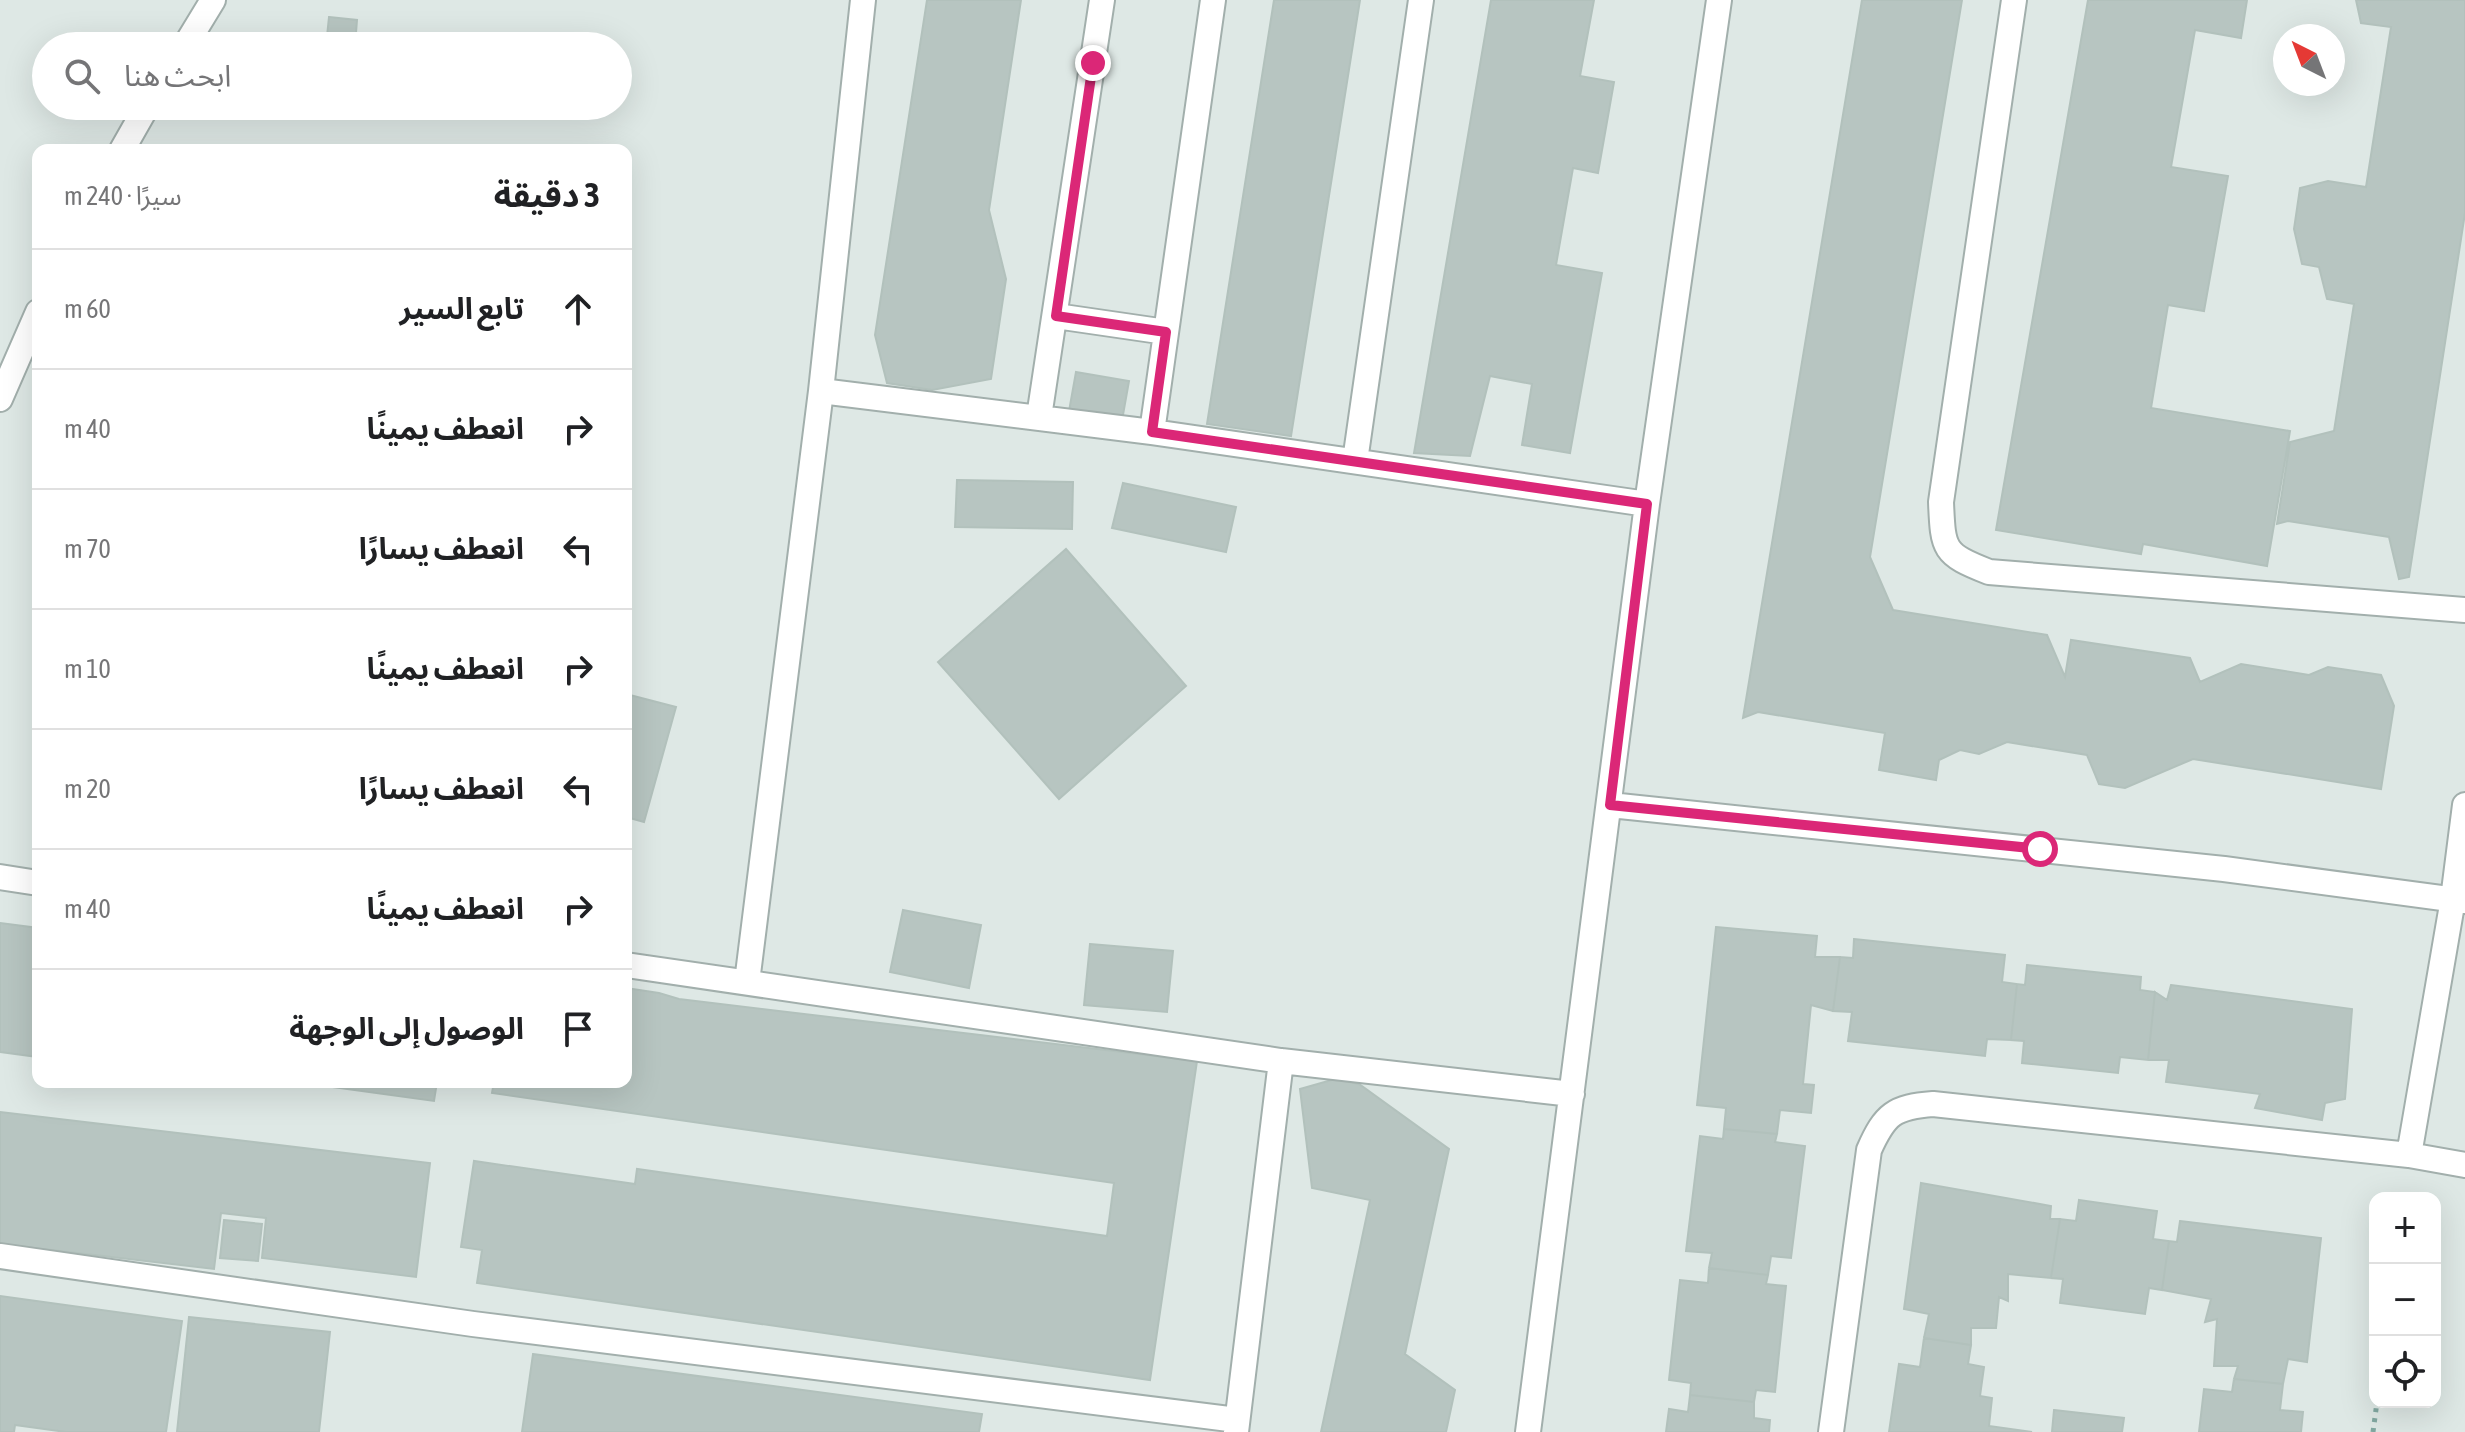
<!DOCTYPE html>
<html lang="ar">
<head>
<meta charset="utf-8">
<style>
  body { margin:0; font-family:"Asap Condensed","Noto Sans Arabic",sans-serif; background:#f2f2f2; color:#202124; direction:rtl }
  .controls { position:absolute; right:24px; bottom:24px; display:grid; overflow:hidden; border-radius:16px; box-shadow:0 8px 32px #0002 }
  .controls button { width:72px; height:72px; display:grid; place-items:center; padding:0; border:0; border-bottom:2px solid #e0e0e0; background:#fff; color:#202124; font:40px sans-serif }
  .compass { position:absolute; left:2273px; top:24px; width:72px; height:72px; border-radius:50%; background:#fff; box-shadow:0 8px 32px #0002; rotate:318deg }
  .stop { position:absolute; width:24px; height:24px; margin:-18px; border:6px solid #db2777; border-radius:50%; background:#fff }
  .stop.end { background:#db2777; border-color:#fff; box-shadow:0 2px 8px #0008 }
  .list { margin:0; padding:0; list-style:none }
  h2 { display:flex; justify-content:space-between; align-items:center; height:104px; margin:0; padding:0 32px; font-size:34px }
  h2 small { font-size:26px; font-weight:400; color:#757577 }
  .list li { display:grid; grid-template-columns:52px 1fr auto; gap:24px; align-items:center; box-sizing:border-box; height:120px; padding:0 32px; border-top:2px solid #e0e0e0 }
  .list b { display:block; font-size:30px; white-space:nowrap }
  .list em { font-size:26px; font-style:normal; color:#757577 }
  .icon { flex:none; width:44px; height:44px; fill:none; stroke:currentColor; stroke-width:2; stroke-linecap:round; stroke-linejoin:round }
  .map { position:relative; flex:none; width:2465px; height:1432px; overflow:hidden; direction:ltr }
  .search { position:absolute; background:#fff; box-shadow:0 8px 32px #0002; left:32px; top:32px; width:600px; height:88px; display:flex; align-items:center; gap:20px; box-sizing:border-box; padding:0 28px; border-radius:44px; color:#757577; font-size:30px }
  .panel { position:absolute; background:#fff; box-shadow:0 8px 32px #0002; left:32px; top:144px; width:600px; height:944px; border-radius:16px; direction:rtl }
  .map>svg:first-child { display:block }
  .building { fill:#b7c5c1; stroke:#b2c1bc; stroke-width:2 }
  .lines { fill:none; stroke-linecap:round; stroke-linejoin:round }
  .street-casing { stroke:#a2afac; stroke-width:28 }
  .path { stroke:#82a8a1; stroke-width:5; stroke-dasharray:4 6; stroke-linecap:butt }
  .street { stroke:#fff; stroke-width:24 }
  .route { stroke:#db2777; stroke-width:10 }
</style>
</head>
<body>
<div class="map">
<svg width="2465" height="1432" viewBox="0 0 2465 1432">
  <rect width="100%" height="100%" fill="#dee8e5"/>
  <path class="building" d="M927,0h94l-32,210 17,69 -15,100 -59,11 -45,-7 -12,-48z
    M1274,0h86l-69,436 -84,-12z
    M1491,0h103l-14,76 34,6 -16,91 -25,-5 -17,97 46,8 -32,180 -48,-8 10,-61 -42,-8 -20,80 -56,-3z
    M1862,0h100l-92,557 23,53 154,25 18,42 6,-37 119,18 10,24 41,-18 68,11 19,-8 53,8 13,31 -13,83 -188,-30 -68,29 -26,-4 -12,-29 -80,-13 -28,12 -19,-4 -21,10 -3,20 -57,-10 6,-37 -127,-21 -15,6z
    M2088,0h159l-6,38 -46,-8 -24,137 57,9 -24,135 -36,-6 -17,103 139,23 -23,135 -124,-22 -2,10 -145,-24z
    M2356,0h109v213l-56,364 -10,2 -10,-42 -101,-16 -11,3 13,-82 44,-11 20,-127 -27,-5 -8,-32 -17,-3 -8,-35 6,-41 28,-7 38,6 25,-160 -30,-4z
    M329,17l28,3 -2,26h-29z
    M1076,372l53,9 -8,45 -53,-9z
    M957,480l116,2 -1,47 -117,-2z
    M1123,483l113,24 -10,45 -114,-24z
    M1066,549l120,137 -127,113 -121,-137z
    M626,694l50,13 -32,115 -18,-5z
    M903,910l78,15 -12,63 -79,-16z
    M0,923l38,5v129l-38,-5z
    M1716,927l101,9 -2,21h25l-7,54 -22,-6 -8,79 11,1 -3,28 -31,-3 -3,24 -53,-5 2,-21 -29,-3z
    M1854,939l151,16 -3,27 15,2 -6,56 -24,-1 -2,17 -137,-15 4,-29 -19,-1 7,-54 13,1z
    M1090,944l83,7 -6,61 -83,-7z
    M2027,965l114,12 -1,13 15,2 -7,68 -28,-3 -2,16 -96,-10 2,-22 -13,-1 6,-56 8,1z
    M2171,985l181,24 -7,90 -20,4 -3,17 -67,-12 5,-14 -94,-12 3,-22h-21l7,-68 12,8z
    M626,988l33,5 20,6 518,62 -47,319 -673,-97 5,-33 -21,-3 13,-86 161,23 2,-15 470,67 7,-53 -622,-90 2,-11h132z
    M1335,1079l24,5 90,65 -44,205 50,36 -9,42h-125l49,-232 -58,-12 -12,-99z
    M296,1082h141l-3,19z
    M0,1112l430,51 -14,114 -154,-19 4,-40 -45,-5 -7,56 -214,-25z
    M1724,1129l53,5 -2,8 30,4 -14,112 -20,-2 -3,19 -59,-7 3,-15 -26,-2 14,-115 23,3z
    M1921,1183l130,23 -1,13h10l-9,59 -43,-4v27l-9,-4 -3,31h-25v17l-47,-7 5,-24 -25,-5z
    M2079,1200l78,11 -4,28 16,2 -7,49 -13,-2 -4,26 -85,-11 3,-24 -12,-1 9,-59 16,2z
    M224,1220l38,4 -4,37 -38,-3z
    M2180,1221l141,17 -14,124 -19,-3 -5,25 -49,-5 4,-13h-24l3,-47 -12,3 6,-23 -49,-9 7,-49 8,1z
    M1709,1268l59,7 -2,9 20,2 -11,106 -19,-2 -2,12 -64,-7 1,-12 -22,-3 11,-100 28,3z
    M0,1296l182,25 -16,111h-100l-51,-7 -1,7h-14z
    M189,1317l141,15 -11,100h-142z
    M1924,1338l47,7 -3,19 16,3 -4,29 12,2 -3,28 43,6h-143l10,-68 21,3z
    M533,1354l449,60 -3,18h-457z
    M2234,1379l49,5 -3,26 23,2 -2,20h-102l5,-43 28,3z
    M1690,1395l64,7v16l16,2 -1,12h-103l3,-23 19,3z
    M2054,1410l70,8 -2,14h-70z"/>
  <g class="lines">
    <defs>
      <path id="street" d="M2014,0l-73,502c2,48 2,52 48,70l476,38
        M185,46l28,-46
        M122,150l25,-44
        M1056,316l110,16
        M821,391l331,41 495,72
        M0,399l38,-87
        M1039,417l63,-417
        M1152,432l61,-432
        M1355,461l66,-461
        M1610,805l614,64 241,32
        M0,877l38,6
        M626,965l655,96 291,33
        M747,982l74,-591 42,-391
        M2409,1155l44,-256 12,-94
        M0,1256l473,68 764,96
        M1236,1432l45,-371
        M1528,1432l119,-928 72,-504
        M1831,1432l38,-282c16,-36 25,-43 64,-46l476,51 56,10"/>
    </defs>
    <use href="#street" class="street-casing"/>
    <path class="path" d="M2373,1432l4,-30"/>
    <use href="#street" class="street"/>
  </g>
  <g class="lines">
    <path class="route" d="M1093,63l-37,253 110,16 -14,100 495,72 -37,301 430,44"/>
  </g>
</svg>
<div class="controls">
<button>+</button>
<button>−</button>
<button><svg class="icon" aria-label="locate" viewBox="0 0 24 24"><circle cx="12" cy="12" r="6"/><path d="M12 2v4M12 18v4M2 12h4M18 12h4"/></svg></button>
</div>
<svg class="compass" viewBox="-18 -18 36 36"><path d="M0-13l5 13h-10z" fill="#e53935"/><path d="M0 13l5-13h-10z" fill="#757577"/></svg>
<div class="stop" style="left:2040px;top:849px"></div>
<div class="stop end" style="left:1093px;top:63px"></div>
<div class="search"><svg class="icon" aria-label="search" viewBox="0 0 24 24"><circle cx="10" cy="10" r="6"/><path d="M15 15l6 6"/></svg>ابحث هنا</div>
<section class="panel">
<h2>3 دقيقة<small>سيرًا · 240 m</small></h2>
<ul class="list">
<li><svg class="icon" aria-label="ahead" viewBox="0 0 24 24"><path d="M12 20V5M6 11l6-6 6 6"/></svg><div><b>تابع السير</b></div><em>60 m</em></li>
<li><svg class="icon" aria-label="right" viewBox="0 0 24 24"><path d="M7 20v-9h11M14 6l5 5-5 5"/></svg><div><b>انعطف يمينًا</b></div><em>40 m</em></li>
<li><svg class="icon" aria-label="left" viewBox="0 0 24 24"><path d="M17 20v-9H6M10 6l-5 5 5 5"/></svg><div><b>انعطف يسارًا</b></div><em>70 m</em></li>
<li><svg class="icon" aria-label="right" viewBox="0 0 24 24"><path d="M7 20v-9h11M14 6l5 5-5 5"/></svg><div><b>انعطف يمينًا</b></div><em>10 m</em></li>
<li><svg class="icon" aria-label="left" viewBox="0 0 24 24"><path d="M17 20v-9H6M10 6l-5 5 5 5"/></svg><div><b>انعطف يسارًا</b></div><em>20 m</em></li>
<li><svg class="icon" aria-label="right" viewBox="0 0 24 24"><path d="M7 20v-9h11M14 6l5 5-5 5"/></svg><div><b>انعطف يمينًا</b></div><em>40 m</em></li>
<li><svg class="icon" aria-label="arrive" viewBox="0 0 24 24"><path d="M6 21V4h12l-3 4 3 4H6"/></svg><div><b>الوصول إلى الوجهة</b></div></li>
</ul>
</section>
</div>
</body>
</html>
